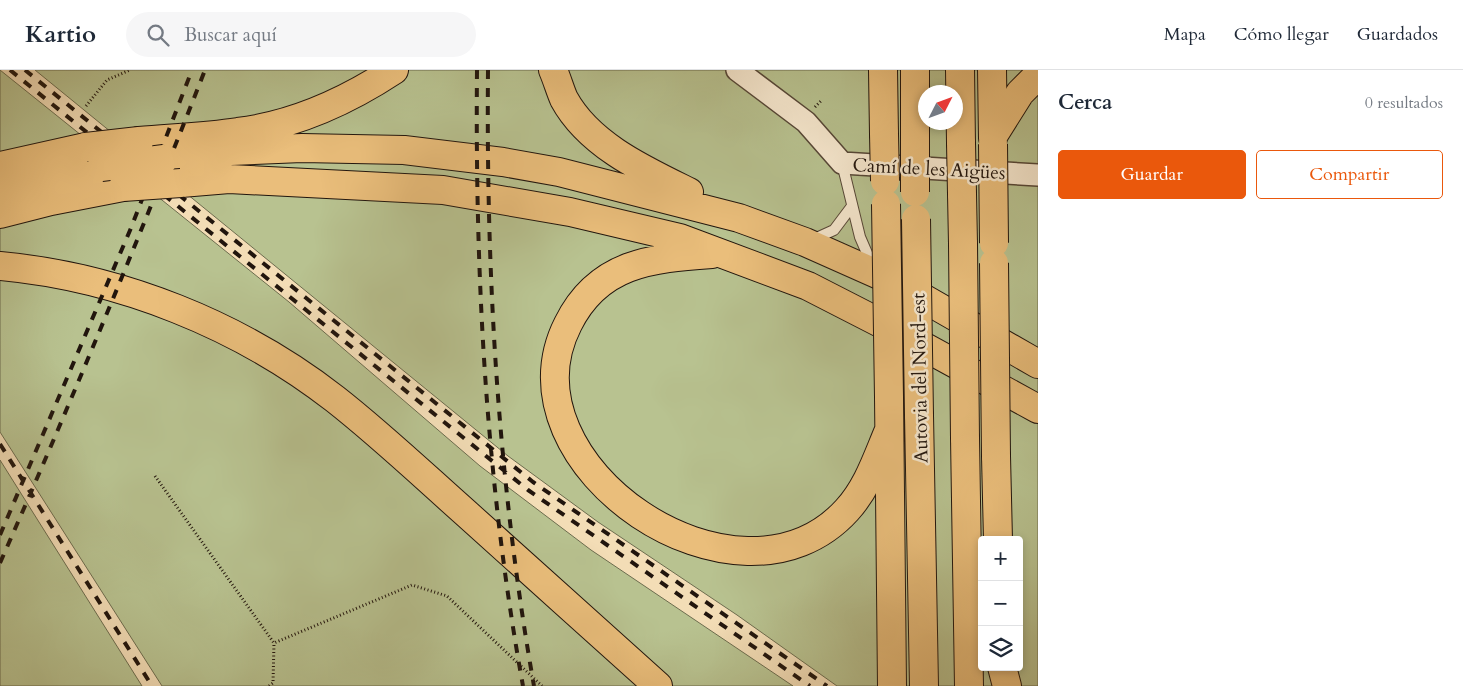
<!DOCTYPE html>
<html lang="es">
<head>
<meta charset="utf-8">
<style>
  body { margin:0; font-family:Cardo,serif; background:#f6f6f7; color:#1f2937 }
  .controls { position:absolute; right:15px; bottom:15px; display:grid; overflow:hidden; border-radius:5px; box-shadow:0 2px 8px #0003 }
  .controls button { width:45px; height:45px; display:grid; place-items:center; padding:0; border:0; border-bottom:1px solid #e0e1e3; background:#fff; color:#1f2937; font:25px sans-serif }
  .compass { position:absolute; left:918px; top:15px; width:45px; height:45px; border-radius:50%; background:#fff; box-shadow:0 2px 8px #0003; rotate:48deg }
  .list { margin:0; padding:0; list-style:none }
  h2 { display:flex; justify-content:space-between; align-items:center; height:65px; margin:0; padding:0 20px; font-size:21px }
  h2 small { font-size:16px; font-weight:400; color:#747a83 }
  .actions { display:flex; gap:10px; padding:15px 20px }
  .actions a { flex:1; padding:11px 0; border:1px solid #ea580c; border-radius:5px; text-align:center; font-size:18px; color:#ea580c }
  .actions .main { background:#ea580c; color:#fff }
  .icon { flex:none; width:28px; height:28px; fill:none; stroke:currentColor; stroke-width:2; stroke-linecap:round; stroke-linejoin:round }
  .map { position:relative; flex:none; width:1038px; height:616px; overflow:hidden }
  header { display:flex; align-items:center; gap:30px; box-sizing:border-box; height:70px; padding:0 25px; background:#fff; border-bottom:1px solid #e0e1e3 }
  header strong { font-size:24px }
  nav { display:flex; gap:28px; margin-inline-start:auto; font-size:18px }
  .search { width:350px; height:45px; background:#f6f6f7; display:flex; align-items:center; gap:12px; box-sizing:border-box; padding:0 18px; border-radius:28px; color:#747a83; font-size:19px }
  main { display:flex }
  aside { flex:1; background:#fff }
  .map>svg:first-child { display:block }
  .green { fill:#b8c290; stroke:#6c6c4e; fill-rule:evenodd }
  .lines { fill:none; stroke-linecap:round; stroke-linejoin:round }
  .lane-casing { stroke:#564737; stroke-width:12 }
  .street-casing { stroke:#564737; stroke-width:24 }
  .highway-casing { stroke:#21150d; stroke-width:30 }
  .path { stroke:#21150d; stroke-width:3; stroke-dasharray:1 2.5; stroke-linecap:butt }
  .lane { stroke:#f7e9d0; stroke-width:10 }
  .street { stroke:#f7e9d0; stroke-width:21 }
  .highway { stroke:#eabe7b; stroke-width:28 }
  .rail { stroke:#21150d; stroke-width:4; stroke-dasharray:9 9; stroke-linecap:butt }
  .highway-bridge-casing { stroke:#21150d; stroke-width:30; stroke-linecap:butt }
  .highway-bridge { stroke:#eabe7b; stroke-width:28 }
  .labels { text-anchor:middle; stroke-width:5; stroke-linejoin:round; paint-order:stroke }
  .street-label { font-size:19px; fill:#21150d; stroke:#f7e9d0 }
</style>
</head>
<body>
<header>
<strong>Kartio</strong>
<div class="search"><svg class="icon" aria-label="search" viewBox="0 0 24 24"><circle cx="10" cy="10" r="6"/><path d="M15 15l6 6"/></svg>Buscar aquí</div>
<nav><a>Mapa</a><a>Cómo llegar</a><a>Guardados</a></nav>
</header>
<main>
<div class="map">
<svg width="1038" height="616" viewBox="0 0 1038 616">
  <rect width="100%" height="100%" fill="#f3ddb6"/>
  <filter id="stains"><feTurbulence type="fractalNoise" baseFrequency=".004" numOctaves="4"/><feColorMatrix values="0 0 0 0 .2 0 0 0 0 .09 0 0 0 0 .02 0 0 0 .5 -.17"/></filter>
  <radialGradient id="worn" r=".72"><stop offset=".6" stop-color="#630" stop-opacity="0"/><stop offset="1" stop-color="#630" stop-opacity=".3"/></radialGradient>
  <path class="green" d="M0,0l289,232 191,164 111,84 202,136h-631l-162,-254z
    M35,0h1003v616h-201l-100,-71 -139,-93 -90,-66zM926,22h30v30h-30zM982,470h37v127h-37z
    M0,390l142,226h-142z"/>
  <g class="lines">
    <defs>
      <path id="lane" d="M842,93l18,74 13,30
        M812,170l22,-10 18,-24"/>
      <path id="street" d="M737,0l69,52 36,41 196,12"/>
      <path id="highway" d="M553,0c4,9 7,20 11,29 25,46 80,71 125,93
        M883,0l1,64
        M960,0l1,73
        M992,0l1,68
        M993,66l27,-43 18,-18
        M915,68v-68
        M139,71c33,-3 66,-4 99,-9 56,-7 109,-31 156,-62
        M164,89l67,-8 71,-3 102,2 99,12 56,10 180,46 66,24 90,40 143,82
        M0,96l86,-19
        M181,113l48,-4 214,11 127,22 110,26 128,48 82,42 148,81
        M0,119l44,-11 57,-11
        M962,124l1,50
        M0,144l51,-13 72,-14
        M712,184c-61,4 -114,9 -144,70 -72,141 171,305 279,186 21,-23 30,-52 42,-80
        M0,196c120,11 240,59 335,133 46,36 89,77 133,116 63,57 127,114 190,171
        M889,327l3,289
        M919,345l5,271
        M965,368l4,248
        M996,386l2,84
        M1002,597l5,19"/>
    </defs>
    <use href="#lane" class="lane-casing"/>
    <use href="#street" class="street-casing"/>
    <use href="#highway" class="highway-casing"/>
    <path class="path" d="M86,36l21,-26 23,-10
      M815,37l6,-6
      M155,406l119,167 138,-58 35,11 95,90
      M269,616l4,-3 1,-40"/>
    <use href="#lane" class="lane"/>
    <use href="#street" class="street"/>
    <use href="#highway" class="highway"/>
    <path class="rail" d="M10,0l518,420 282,196
      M25,0l508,412 294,204
      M477,0c-2,206 9,413 46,616
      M488,0c-2,206 10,413 46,616
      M0,374l152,242
      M0,465l131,-307 61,-158
      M0,493c72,-163 140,-327 205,-493"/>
    <defs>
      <path id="highway-bridge" d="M884,64l1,47
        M915,68v54
        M961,73l1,51
        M993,74l1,99
        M86,77l53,-6
        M101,97l63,-8
        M123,117l58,-4
        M886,134l3,193
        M916,149l3,196
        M963,174l2,194
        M994,193l2,193"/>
    </defs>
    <use href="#highway-bridge" class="highway-bridge-casing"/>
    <use href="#highway-bridge" class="highway-bridge"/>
  </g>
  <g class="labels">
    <g class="street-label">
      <text transform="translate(929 98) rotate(3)" y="7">Camí de les Aigües</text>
      <text transform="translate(919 308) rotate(-91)" y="7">Autovia del Nord-est</text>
    </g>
  </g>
  <rect width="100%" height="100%" filter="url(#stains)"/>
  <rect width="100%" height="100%" fill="url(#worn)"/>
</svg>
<div class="controls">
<button>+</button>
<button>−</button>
<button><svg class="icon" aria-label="layers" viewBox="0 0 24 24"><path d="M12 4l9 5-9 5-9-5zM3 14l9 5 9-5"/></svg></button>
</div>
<svg class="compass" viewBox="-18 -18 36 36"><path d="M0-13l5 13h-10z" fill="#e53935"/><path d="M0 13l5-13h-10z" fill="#747a83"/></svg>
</div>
<aside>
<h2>Cerca<small>0 resultados</small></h2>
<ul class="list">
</ul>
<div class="actions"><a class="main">Guardar</a><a>Compartir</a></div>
</aside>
</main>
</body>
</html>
